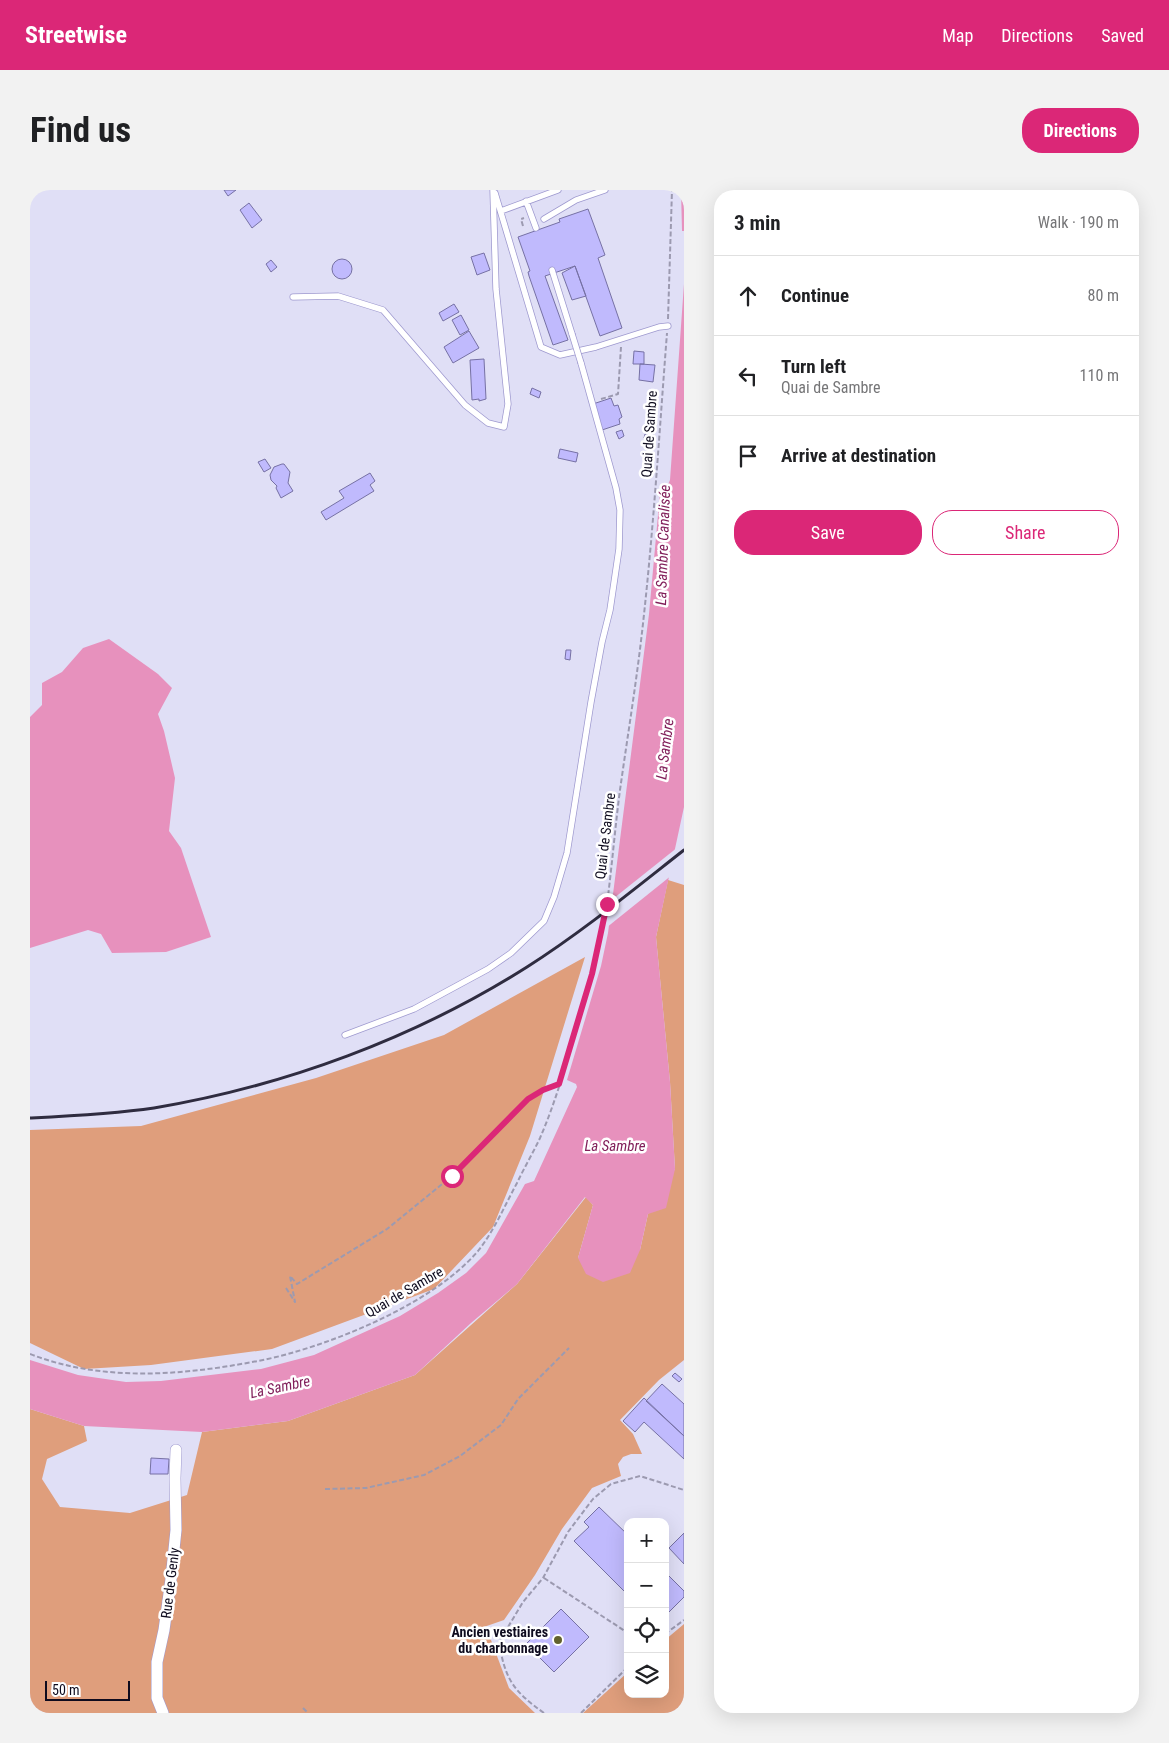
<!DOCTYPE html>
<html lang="en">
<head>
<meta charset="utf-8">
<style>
  body { margin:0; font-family:"Roboto Condensed",sans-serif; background:#f2f2f2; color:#202124 }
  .controls { position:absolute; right:15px; bottom:15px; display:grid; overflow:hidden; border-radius:10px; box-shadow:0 5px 20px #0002 }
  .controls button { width:45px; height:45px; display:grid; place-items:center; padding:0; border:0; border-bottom:1px solid #e0e0e0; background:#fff; color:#202124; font:25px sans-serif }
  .scale { position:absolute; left:15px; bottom:12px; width:85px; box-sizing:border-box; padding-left:5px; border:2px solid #0e0b1e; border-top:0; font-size:14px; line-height:18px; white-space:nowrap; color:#0e0b1e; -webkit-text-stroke:4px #fff; paint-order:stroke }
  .stop { position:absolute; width:15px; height:15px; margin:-11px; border:4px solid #db2777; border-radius:50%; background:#fff }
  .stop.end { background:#db2777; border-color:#fff; box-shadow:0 1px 5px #0008 }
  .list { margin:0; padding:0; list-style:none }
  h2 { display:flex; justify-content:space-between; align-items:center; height:65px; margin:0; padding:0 20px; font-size:21px }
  h2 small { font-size:16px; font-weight:400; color:#757577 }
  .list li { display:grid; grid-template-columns:32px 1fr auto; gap:15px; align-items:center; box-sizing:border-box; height:80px; padding:0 20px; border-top:1px solid #e0e0e0 }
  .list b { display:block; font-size:19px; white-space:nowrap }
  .list p { margin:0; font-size:16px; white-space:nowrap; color:#757577 }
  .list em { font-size:16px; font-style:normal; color:#757577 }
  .actions { display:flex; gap:10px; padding:15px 20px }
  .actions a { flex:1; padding:11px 0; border:1px solid #db2777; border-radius:20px; text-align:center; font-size:18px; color:#db2777 }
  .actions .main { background:#db2777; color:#fff }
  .icon { flex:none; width:28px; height:28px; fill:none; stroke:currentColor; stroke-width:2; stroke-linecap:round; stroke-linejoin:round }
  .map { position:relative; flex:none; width:654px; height:1523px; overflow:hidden; border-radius:20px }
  header { display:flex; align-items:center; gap:30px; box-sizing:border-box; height:70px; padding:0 25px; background:#db2777; color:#fff }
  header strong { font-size:24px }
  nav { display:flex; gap:28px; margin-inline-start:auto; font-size:18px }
  .intro { display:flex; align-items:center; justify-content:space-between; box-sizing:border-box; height:120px; padding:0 30px }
  h1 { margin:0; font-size:35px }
  .button { padding:12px 22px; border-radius:20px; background:#db2777; color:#fff; font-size:18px; font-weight:700 }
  main { display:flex; gap:30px; padding:0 30px }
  aside { flex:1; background:#fff; border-radius:20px; box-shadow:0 5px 20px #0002 }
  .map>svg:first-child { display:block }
  .green { fill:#df9e7c }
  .water { fill:#e791bd }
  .pier { fill:#e0dff6 }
  .building { fill:#c0bafd; stroke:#7671a4 }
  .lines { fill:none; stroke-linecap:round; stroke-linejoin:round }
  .service-casing { stroke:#9e99cf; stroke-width:7 }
  .minor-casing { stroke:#9e99cf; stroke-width:12 }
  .path { stroke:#9c9ab0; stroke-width:2; stroke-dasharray:5 2.5; stroke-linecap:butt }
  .service { stroke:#fff; stroke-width:5.5 }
  .minor { stroke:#fff; stroke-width:11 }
  .rail { stroke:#2f2c40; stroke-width:3 }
  .service-bridge-casing { stroke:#9e99cf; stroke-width:7; stroke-linecap:butt }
  .service-bridge { stroke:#fff; stroke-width:5.5 }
  .route { stroke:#db2777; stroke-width:6 }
  .poi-dot { fill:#62612e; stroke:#fff; stroke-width:2 }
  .labels { text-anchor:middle; stroke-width:5; stroke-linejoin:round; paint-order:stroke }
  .street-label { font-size:14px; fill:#0e0b1e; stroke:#fff }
  .poi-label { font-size:14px; font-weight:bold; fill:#0e0b1e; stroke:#fff; text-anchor:end }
  .water-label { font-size:15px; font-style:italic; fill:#811f5a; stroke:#fff }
</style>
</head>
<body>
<header>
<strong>Streetwise</strong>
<nav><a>Map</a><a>Directions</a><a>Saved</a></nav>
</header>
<div class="intro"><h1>Find us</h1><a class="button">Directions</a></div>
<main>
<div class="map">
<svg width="654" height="1523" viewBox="0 0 654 1523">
  <rect width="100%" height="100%" fill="#e0dff6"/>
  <path class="green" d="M638,690l16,5v475l-25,20 -39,40 13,14 9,20h-11l-8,3 -5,7 3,12 -29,12 -30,41 -27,46 -31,45 -26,9 13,11 18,48 26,25h-505v-304l54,17 3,15 -40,18 -5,20 18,28 70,6 57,-18 15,-63 86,-11 127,-46 102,-91 69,-87 7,8 -15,53 62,-8 8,-36 27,-45 -5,-87 -14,-145z
    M555,767l-55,179 -37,91 -59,62 -162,60 -121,16 -67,4 -54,-26v-213l111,-4 175,-48 128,-43z
    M654,1434v89h-101l45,-41v22h37v-54z"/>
  <path class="water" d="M651,0h3v41h-2z
    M654,94v523l-28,130 14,145 5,87 -9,39 -18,6 -8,36 -10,23 -27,9 -17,-8 -8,-16 15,-53 -8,-8 -68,87 -46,39 -56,52 -127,46 -86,11 -118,-6 -54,-17v-49l48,15 48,7 35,-1 100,-12 53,-14 86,-39 38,-23 28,-20 20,-20 39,-69 9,-3 43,-94 -1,-3 -9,-4 34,-114 7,-33 41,-319 11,-121 7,-6 3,-7z
    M79,449l49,35 14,14 -14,26 6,17 11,47 -6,53 12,17 30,89 -45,15 -54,1 -11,-19 -13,-4 -58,18v-231l12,-12v-22l20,-11 21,-24z"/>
  <path class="pier" d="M648,657l-6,28 -66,53 3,-26z"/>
  <path class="building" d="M194,0h12l-8,6z
    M219,13l13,17 -10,8 -12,-18z
    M558,19l17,46 -7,3 24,70 -22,8 -25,-70 -30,10 23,64 -15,5 -24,-69 -1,-4 2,-1 -12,-34 42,-15 -1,-3z
    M454,63l6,17 -13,5 -6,-18z
    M302 79a10 10 0 1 1 20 0a10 10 0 1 1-20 0Z
    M241,70l6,7 -6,5 -5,-8z
    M545,76l11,30 -14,4 -10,-27z
    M424,114l5,8 -16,9 -4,-8z
    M431,125l8,15 -9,5 -8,-15z
    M439,141l10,17 -26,15 -9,-16z
    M604,161l10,1v12h-11z
    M454,169l2,40 -7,2v-2l-7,1 -2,-40z
    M610,174l15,1 -2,17 -14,-2z
    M502,198l9,4 -2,6 -9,-4z
    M581,208l3,8 4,-1 4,12 -3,2 1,5 -18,6 -9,-26z
    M592,240l2,6 -5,3 -3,-7z
    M615,244l9,1 -1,4 -9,-1z
    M530,259l18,4 -2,9 -18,-4z
    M235,269l6,9 -7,4 -6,-10z
    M252,274h2l6,8 -2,11 5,8 -12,7 -5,-10 1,-2 -6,-6 -1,-5 4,-8z
    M340,283l5,8 -5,4 4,6 -48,29 -5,-8 23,-14 -5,-7z
    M536,460h5l-1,10 -5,-1z
    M645,1183l7,6 -3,3 -7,-6z
    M632,1194l22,20v32l-38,-35z
    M614,1208l40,38v23l-40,-37 -9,10 -12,-11z
    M121,1268l18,1 -1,15h-18z
    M569,1317l29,28v60l-54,-54 15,-14 -5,-5z
    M654,1343v31l-15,-16z
    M635,1382l19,19v6l-19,19z
    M531,1419l28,28 -35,35 -28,-28z"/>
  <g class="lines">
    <defs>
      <path id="service" d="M465,3l46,154 19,8 36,-8 63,-20 9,-1
        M496,11l10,27
        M471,21l57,-21
        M514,29l32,-19 29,-10
        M522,80l20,64
        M263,107l45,-1 45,14 82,95 23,18 16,4 4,-23 -12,-115 -3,-99
        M315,845l69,-26 74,-40 23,-16 33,-32 10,-24 13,-44 24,-151 11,-60 8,-32 9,-61 1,-39 -4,-22 -35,-125"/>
      <path id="minor" d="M133,1523l-6,-15v-36l7,-32 7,-51 5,-49 -1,-52 1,-28"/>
    </defs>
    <use href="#service" class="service-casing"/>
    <use href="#minor" class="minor-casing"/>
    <path class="path" d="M493,36l-2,-7 3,-1
      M638,129l4,-129
      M571,209l17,-5 3,-47
      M256,1098l9,14 -5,-26 7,8 90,-55 65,-53 76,-77 15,-10 16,-5
      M0,1164c75,29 156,21 233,6 67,-14 170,-56 215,-109 16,-20 27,-46 39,-68 7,-15 16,-30 23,-45 17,-39 28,-81 40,-122 11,-37 21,-74 27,-112 5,-38 8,-76 13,-114 7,-50 15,-99 21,-149 12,-102 18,-205 26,-308
      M295,1299l41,-1 58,-13 36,-19 41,-31 17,-26 51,-51
      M514,1388l84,55
      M635,1444l19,-14
      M273,1518l5,5
      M514,1523c-31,-22 -39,-34 -45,-71l24,-40 20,-24 25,-46 25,-33 18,-15 29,-8 44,14
      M551,1523l47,-46"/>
    <use href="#service" class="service"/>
    <use href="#minor" class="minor"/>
    <path class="rail" d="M0,928c41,-2 83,-4 124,-10 131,-22 261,-70 373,-141 55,-35 106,-77 157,-117"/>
    <defs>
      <path id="service-bridge" d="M542,144l9,29"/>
    </defs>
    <use href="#service-bridge" class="service-bridge-casing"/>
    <use href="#service-bridge" class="service-bridge"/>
  </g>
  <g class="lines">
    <path class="route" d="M422,986l76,-77 15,-9 16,-6 33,-110 15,-70"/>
  </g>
  <circle class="poi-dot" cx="528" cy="1450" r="5"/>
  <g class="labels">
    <g class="street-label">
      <text transform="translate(619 244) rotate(-86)" y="5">Quai de Sambre</text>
      <text transform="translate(575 646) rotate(-83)" y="5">Quai de Sambre</text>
      <text transform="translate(374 1102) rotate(-30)" y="5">Quai de Sambre</text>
      <text transform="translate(140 1393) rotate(-83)" y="5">Rue de Genly</text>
    </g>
    <g class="poi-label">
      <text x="518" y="1447">Ancien vestiaires<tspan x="518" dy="16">du charbonnage</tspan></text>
    </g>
    <g class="water-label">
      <text transform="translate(633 355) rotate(-88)" y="5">La Sambre Canalisée</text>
      <text transform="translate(635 559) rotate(-83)" y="5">La Sambre</text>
      <text x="585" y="961">La Sambre</text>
      <text transform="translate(250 1197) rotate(-12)" y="5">La Sambre</text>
    </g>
  </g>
</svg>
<div class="controls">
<button>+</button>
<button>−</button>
<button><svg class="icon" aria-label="locate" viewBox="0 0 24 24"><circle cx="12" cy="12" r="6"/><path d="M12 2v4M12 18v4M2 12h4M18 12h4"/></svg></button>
<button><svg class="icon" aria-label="layers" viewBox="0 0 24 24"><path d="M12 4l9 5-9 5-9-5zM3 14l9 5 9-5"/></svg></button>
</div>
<div class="scale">50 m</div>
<div class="stop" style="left:422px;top:986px"></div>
<div class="stop end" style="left:577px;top:714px"></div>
</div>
<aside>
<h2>3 min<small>Walk · 190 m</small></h2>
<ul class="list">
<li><svg class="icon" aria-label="ahead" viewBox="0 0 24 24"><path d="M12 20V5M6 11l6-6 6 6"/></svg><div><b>Continue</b></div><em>80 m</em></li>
<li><svg class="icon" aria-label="left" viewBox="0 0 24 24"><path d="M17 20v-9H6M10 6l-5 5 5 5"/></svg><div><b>Turn left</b><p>Quai de Sambre</p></div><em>110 m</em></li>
<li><svg class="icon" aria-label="arrive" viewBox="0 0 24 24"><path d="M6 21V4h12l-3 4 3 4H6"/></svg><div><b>Arrive at destination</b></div></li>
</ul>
<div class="actions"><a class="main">Save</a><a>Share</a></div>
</aside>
</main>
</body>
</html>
